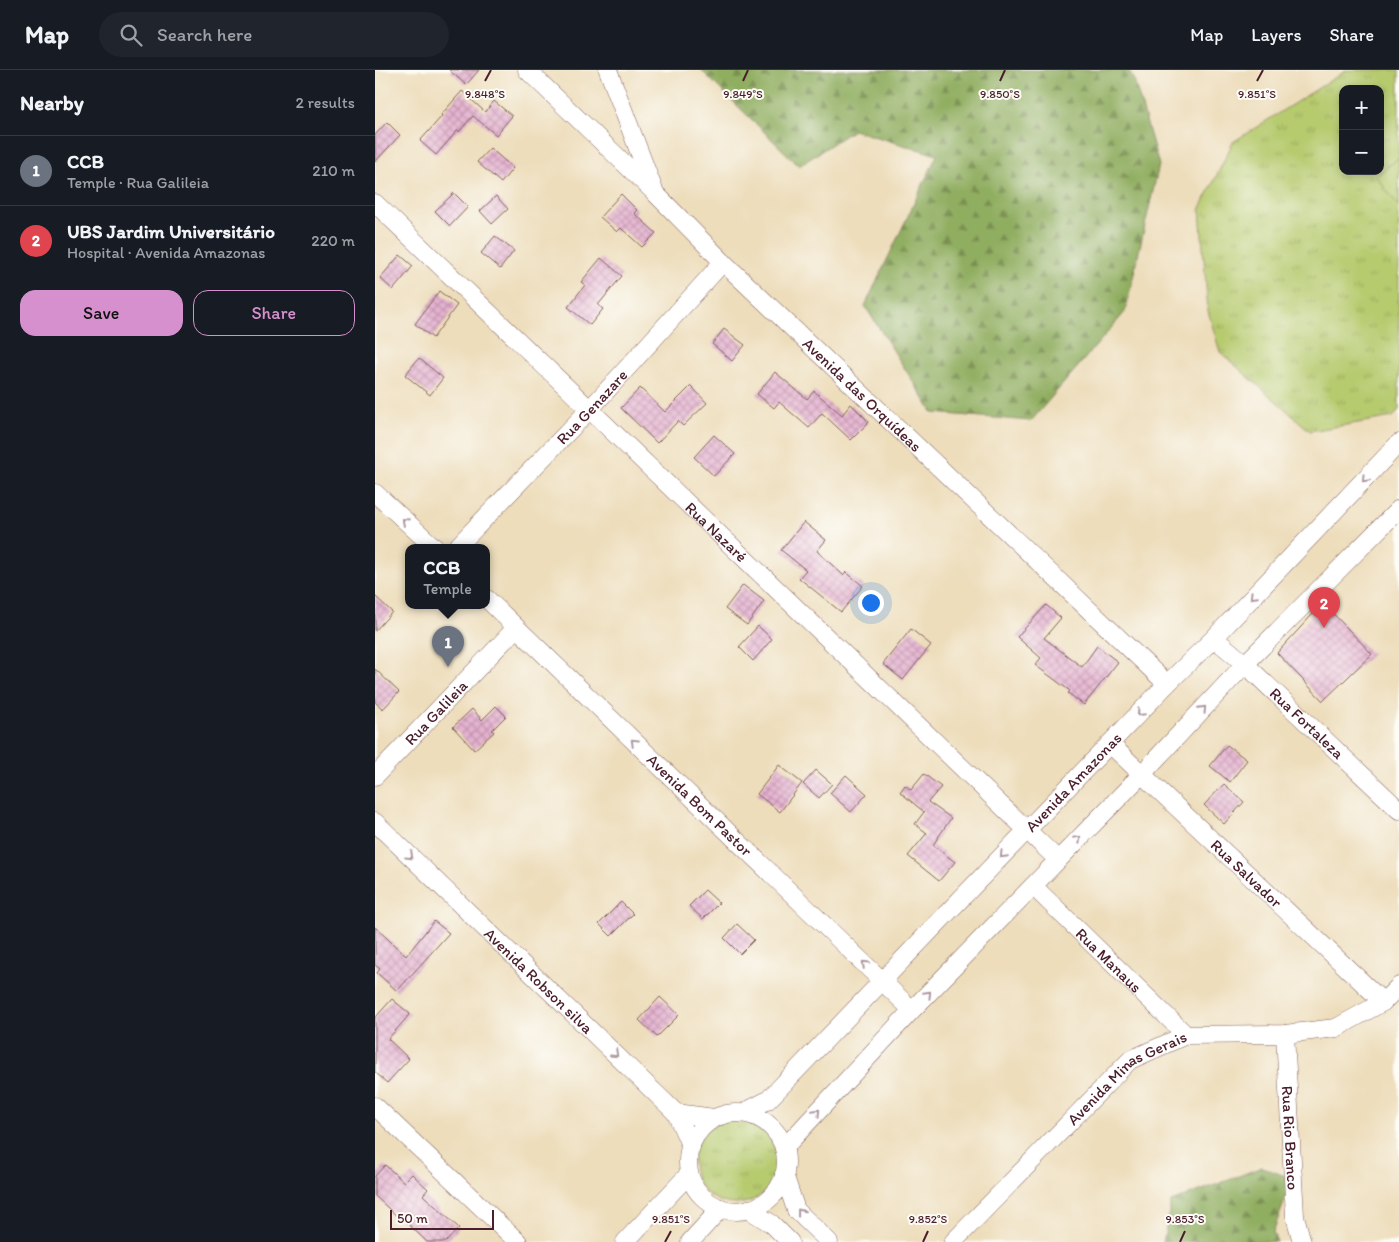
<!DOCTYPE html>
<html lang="en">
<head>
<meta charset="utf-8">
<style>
  body { margin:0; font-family:Itim,sans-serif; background:#20242c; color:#f1f3f6 }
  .controls { position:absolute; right:15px; top:15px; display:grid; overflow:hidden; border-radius:10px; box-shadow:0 2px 8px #0003 }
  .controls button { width:45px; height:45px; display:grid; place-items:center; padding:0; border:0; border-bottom:1px solid #363941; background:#171b24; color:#f1f3f6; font:25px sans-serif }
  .scale { position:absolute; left:15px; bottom:12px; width:104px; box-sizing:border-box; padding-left:5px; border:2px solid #4a1f2b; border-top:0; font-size:14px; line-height:18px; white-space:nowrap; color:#4a1f2b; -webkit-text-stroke:4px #fdfcf7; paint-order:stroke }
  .you { position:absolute; left:495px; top:532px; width:18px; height:18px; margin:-12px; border:4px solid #fff; border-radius:50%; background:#1a73e8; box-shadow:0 0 0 8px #1a73e833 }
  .badge { display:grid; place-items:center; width:32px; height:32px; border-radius:50%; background:#d690ce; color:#fff; font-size:16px; font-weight:700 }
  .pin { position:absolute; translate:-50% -41px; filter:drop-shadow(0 1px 2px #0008) }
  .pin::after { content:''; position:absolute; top:26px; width:18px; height:15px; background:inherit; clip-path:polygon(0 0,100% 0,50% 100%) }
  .popup { position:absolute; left:30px; top:474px; width:85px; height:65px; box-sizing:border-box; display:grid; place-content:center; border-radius:10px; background:#171b24; filter:drop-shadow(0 1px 4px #0005); font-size:16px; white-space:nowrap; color:#9ea1a6 }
  .popup b { font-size:19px; color:#f1f3f6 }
  .popup::after { content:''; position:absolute; left:50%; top:100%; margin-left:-10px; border:10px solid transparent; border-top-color:#171b24 }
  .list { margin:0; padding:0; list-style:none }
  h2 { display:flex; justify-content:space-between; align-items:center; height:65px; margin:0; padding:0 20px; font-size:21px }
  h2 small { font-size:16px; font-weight:400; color:#9ea1a6 }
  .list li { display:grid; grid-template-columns:32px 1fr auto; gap:15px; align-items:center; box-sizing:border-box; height:70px; padding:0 20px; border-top:1px solid #363941 }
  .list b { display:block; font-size:19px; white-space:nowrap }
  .list p { margin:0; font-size:16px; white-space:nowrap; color:#9ea1a6 }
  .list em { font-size:16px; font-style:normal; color:#9ea1a6 }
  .actions { display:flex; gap:10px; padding:15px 20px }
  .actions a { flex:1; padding:11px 0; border:1px solid #d690ce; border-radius:15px; text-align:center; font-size:18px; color:#d690ce }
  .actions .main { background:#d690ce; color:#111 }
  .icon { flex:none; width:28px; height:28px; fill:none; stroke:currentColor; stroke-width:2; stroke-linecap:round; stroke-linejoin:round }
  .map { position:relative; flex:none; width:1024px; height:1172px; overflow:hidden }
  header { display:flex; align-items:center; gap:30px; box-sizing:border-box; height:70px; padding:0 25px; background:#171b24; border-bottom:1px solid #363941 }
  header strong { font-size:24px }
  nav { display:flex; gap:28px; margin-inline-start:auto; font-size:18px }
  .search { width:350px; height:45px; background:#20242c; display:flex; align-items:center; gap:12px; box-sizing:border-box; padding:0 18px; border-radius:28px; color:#9ea1a6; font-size:19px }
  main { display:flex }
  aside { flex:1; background:#171b24 }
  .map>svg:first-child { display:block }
  .forest { fill:url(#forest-firs); stroke:#6d6646 }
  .park { fill:url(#park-tufts); stroke:#80744c; fill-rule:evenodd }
  .garden { fill:#b6ca6e; stroke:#80744c }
  .building { fill:url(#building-cross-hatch) }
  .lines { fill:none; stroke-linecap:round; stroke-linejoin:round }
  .minor-casing { stroke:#83625d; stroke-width:19 }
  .minor { stroke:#fff; stroke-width:18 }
  .oneway { stroke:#ae9aa0 }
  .ticks { fill:none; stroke:#4a1f2b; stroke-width:2 }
  .labels { text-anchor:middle; stroke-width:4; stroke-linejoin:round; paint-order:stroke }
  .street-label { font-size:16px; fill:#4a1f2b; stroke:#fdfcf7 }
  .ticks-label { font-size:12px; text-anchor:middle; fill:#4a1f2b; stroke:#fdfcf7; stroke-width:4; stroke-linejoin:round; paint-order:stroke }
</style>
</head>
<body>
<header>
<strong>Map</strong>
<div class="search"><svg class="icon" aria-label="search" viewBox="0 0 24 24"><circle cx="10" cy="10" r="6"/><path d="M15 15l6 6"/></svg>Search here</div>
<nav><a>Map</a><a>Layers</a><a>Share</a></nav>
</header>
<main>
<aside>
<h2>Nearby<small>2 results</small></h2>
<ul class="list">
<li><span class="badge" style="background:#6b7280">1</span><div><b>CCB</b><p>Temple · Rua Galileia</p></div><em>210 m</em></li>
<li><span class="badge" style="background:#e0444e">2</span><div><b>UBS Jardim Universitário</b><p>Hospital · Avenida Amazonas</p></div><em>220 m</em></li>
</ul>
<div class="actions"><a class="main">Save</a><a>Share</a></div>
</aside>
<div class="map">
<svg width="1024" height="1172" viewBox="0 0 1024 1172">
  <defs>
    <pattern id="forest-firs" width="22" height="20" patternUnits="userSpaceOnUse" patternTransform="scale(1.25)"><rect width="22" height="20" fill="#90ae61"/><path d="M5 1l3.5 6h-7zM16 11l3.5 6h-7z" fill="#788d50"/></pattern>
    <pattern id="park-tufts" width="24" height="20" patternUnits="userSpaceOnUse" patternTransform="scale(1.25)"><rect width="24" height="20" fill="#b6ca6e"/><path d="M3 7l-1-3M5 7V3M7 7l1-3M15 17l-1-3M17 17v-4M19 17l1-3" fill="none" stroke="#9ead5f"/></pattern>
    <pattern id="building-cross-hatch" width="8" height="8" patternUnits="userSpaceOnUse" patternTransform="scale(1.25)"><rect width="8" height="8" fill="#e5b2d0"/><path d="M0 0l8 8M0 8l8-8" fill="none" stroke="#bc90a9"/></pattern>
  </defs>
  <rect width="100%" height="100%" fill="#fdfcf7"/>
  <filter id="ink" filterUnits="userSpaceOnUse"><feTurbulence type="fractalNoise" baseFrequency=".02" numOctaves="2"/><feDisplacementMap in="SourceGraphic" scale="10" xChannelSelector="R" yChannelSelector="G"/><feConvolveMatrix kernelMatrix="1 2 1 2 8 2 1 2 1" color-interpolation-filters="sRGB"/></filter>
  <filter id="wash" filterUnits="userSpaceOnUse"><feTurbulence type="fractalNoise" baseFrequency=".0096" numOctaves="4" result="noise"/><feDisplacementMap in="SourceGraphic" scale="20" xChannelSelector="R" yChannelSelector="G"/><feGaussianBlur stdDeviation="1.12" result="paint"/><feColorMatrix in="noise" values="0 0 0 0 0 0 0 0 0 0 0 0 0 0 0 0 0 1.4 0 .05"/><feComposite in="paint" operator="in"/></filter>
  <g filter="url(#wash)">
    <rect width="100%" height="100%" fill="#edddbb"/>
    <path class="forest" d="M326,0h427l6,10 25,85 -34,147 -94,109 -98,-8 -68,-107 72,-151 -84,-25 -54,36z
      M887,1097l31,12 -20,53 4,10h-114l8,-40z"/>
    <path class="park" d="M972,0h52v340l-6,7 -83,14 -90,-79 -12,-41 -8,-101 33,-68zM968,19h37v82h-37z
      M318 1092a42 42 0 1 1 84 0a42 42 0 1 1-84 0Z"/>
    <path class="garden" d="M1024,88v49l-23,-31z"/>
    <g id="blocks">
      <path class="building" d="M74,0h30l-13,15z
        M87,21l23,21 9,-11 18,15 -16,19 -23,-19 -14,16 -1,-2 -22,25 -16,-14 22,-25 -1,-1z
        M12,52l13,13 -25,27v-27z
        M115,78l23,20 -12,15 -24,-21z
        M79,123l14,14 -18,19 -15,-15z
        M246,124l16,16 -3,3 22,20 -14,14 -21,-19 -4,4 -17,-15z
        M121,126l12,13 -16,15 -12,-13z
        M120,166l19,15 -14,18 -19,-16z
        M25,185l13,11 -20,24 -13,-12z
        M226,188l21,18 -24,29 5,4 -13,16 -22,-18 17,-22 -4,-3z
        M64,221l18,14 -24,33 -18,-14z
        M349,259l21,16 -13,16 -20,-17z
        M44,288l24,20 -13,17 -25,-20z
        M400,302l32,27 7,-8 28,24 9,-11 18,18 -18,18 -29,-27 -13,15 -30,-26 -5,6 -17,-14z
        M316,316l16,17 -24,23 -5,-5 -21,22 -36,-35 19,-20 25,24z
        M339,365l21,19 -21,22 -20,-19z
        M429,452l22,18 -9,11 26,24 3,-3 17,14 -22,26 -42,-34 7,-8 -25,-20z
        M368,515l21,16 -17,24 -22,-16z
        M0,526l17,16 -17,19z
        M948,533l49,51 -49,47 -46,-48z
        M671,535l15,13 -17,20 38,29 15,-21 21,16 -34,43 -16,-12 2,-2 -35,-26 6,-7 -24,-21z
        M383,556l14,13 -19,22 -14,-14z
        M536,559l20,16 -28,35 -20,-16z
        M0,599l24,23 -16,17 -8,-7z
        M121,636l10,10 -14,14 2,2 -20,18 -21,-23 19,-18 10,11z
        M852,675l20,15 -17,22 -20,-16z
        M404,695l23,18 -22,29 -23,-18z
        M441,700l16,14 -13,14 -16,-14z
        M549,704l17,13 -13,15 23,16 -18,27 22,17 -16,19 -31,-25 19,-23 -12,-9 9,-12 -24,-20 5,-7 6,5z
        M471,705l21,19 -16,18 -21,-19z
        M849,714l20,18 -20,22 -20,-19z
        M330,820l14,13 -16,16 -14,-13z
        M246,832l12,12 -22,22 -12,-12z
        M59,851l15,12 -52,58 -20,-18 3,-4 -5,-4v-38l31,29z
        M362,854l17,16 -14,14 -16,-16z
        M285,927l19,18 -22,22 -18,-17z
        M17,929l18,15 -22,25 21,20 -22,24 -12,-11v-54z
        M10,1095l19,17 8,-8 16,15 -5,6 36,33 -13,14h-19l-25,-24 -1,2 -26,-24v-20z"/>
    </g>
  </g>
  <g filter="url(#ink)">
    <use href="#blocks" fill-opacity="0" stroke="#83625d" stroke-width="1"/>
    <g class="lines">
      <defs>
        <g id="minor">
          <path d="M152,0l124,119"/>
          <path id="s1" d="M233,0l47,123 68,69 444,422"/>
          <path id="s2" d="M0,133l683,657"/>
          <path d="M0,423l60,55"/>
          <path id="s3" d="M81,478l134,-139 133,-147"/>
          <path id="s4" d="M112,529l425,411"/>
          <path id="s5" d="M839,568l31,26 154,146"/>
          <path id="s6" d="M735,674l273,258"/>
          <path id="s7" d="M0,706l141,-148"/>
          <path id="s8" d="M0,752l301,291 15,34"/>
          <path id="s9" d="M658,816l153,149"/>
          <path id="s10" d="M910,964l10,182 7,26"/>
          <path d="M0,1036l143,136"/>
          <path d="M301,1043l38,5"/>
          <path id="s11" d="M368,1043l25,-13 399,-416 47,-46 185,-195"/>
          <circle cx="362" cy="1092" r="49"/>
          <path d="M409,1078l128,-138 230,-236 103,-110 154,-155"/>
          <path d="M409,1104l12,36 33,32"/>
          <path d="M373,1139l24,15 18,18"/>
          <path d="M250,1172l64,-68"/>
          <path d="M315,1172l31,-34"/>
          <path id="s12" d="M578,1172l177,-182 56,-25 99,-1 51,-6 47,-26 16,-16"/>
        </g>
      </defs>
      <use href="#minor" class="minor-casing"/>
      <use href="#minor" class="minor"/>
    </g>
    <defs><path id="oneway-chevron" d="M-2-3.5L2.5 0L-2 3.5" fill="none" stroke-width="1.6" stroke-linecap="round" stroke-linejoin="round" transform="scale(1.25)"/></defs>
    <g class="oneway">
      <use href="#oneway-chevron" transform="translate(990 409) rotate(134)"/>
      <use href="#oneway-chevron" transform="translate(30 451) rotate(-138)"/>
      <use href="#oneway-chevron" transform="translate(878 526) rotate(134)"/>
      <use href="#oneway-chevron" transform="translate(828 639) rotate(-47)"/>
      <use href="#oneway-chevron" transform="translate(765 643) rotate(134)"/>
      <use href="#oneway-chevron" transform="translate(259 672) rotate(-136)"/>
      <use href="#oneway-chevron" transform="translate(703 769) rotate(-46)"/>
      <use href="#oneway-chevron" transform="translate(628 785) rotate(134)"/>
      <use href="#oneway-chevron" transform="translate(35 786) rotate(44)"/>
      <use href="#oneway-chevron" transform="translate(490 894) rotate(-136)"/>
      <use href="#oneway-chevron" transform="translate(553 924) rotate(-46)"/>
      <use href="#oneway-chevron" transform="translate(240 984) rotate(44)"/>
      <use href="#oneway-chevron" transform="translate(442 1042) rotate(-47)"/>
      <use href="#oneway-chevron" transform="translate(425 1142) rotate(-128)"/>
    </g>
  </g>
  <path class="ticks" d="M110,11l6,-11M368,11l5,-11M625,11l5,-11M882,11l6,-11M290,1172l6,-11M548,1172l5,-11M805,1172l5,-11"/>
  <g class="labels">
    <g class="street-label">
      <text dy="6" stroke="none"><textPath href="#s1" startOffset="421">Avenida das Orquídeas</textPath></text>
      <text dy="6" stroke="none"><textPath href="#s3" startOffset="196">Rua Genazare</textPath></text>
      <text dy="6" stroke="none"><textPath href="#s2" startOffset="474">Rua Nazaré</textPath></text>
      <text dy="6" stroke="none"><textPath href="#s7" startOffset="88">Rua Galileia</textPath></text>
      <text dy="6" stroke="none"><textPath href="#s5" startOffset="126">Rua Fortaleza</textPath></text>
      <text dy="6" stroke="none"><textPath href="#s11" startOffset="469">Avenida Amazonas</textPath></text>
      <text dy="6" stroke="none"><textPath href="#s4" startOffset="296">Avenida Bom Pastor</textPath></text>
      <text dy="6" stroke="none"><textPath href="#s6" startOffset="188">Rua Salvador</textPath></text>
      <text dy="6" stroke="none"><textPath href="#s9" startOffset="106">Rua Manaus</textPath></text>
      <text dy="6" stroke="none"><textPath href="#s8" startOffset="228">Avenida Robson silva</textPath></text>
      <text dy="6" stroke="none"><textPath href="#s12" startOffset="241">Avenida Minas Gerais</textPath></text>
      <text dy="6" stroke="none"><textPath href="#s10" startOffset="104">Rua Rio Branco</textPath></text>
    </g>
  </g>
  <g class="ticks-label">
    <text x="110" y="28">9.848°S</text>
    <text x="368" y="28">9.849°S</text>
    <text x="625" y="28">9.850°S</text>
    <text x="882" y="28">9.851°S</text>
    <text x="296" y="1153">9.851°S</text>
    <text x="553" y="1153">9.852°S</text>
    <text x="810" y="1153">9.853°S</text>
  </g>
</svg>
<div class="controls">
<button>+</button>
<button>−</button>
</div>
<div class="scale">50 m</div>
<div class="you"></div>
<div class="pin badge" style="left:73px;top:597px;background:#6b7280">1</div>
<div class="popup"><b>CCB</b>Temple</div>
<div class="pin badge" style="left:949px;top:558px;background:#e0444e">2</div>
</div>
</main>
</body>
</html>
